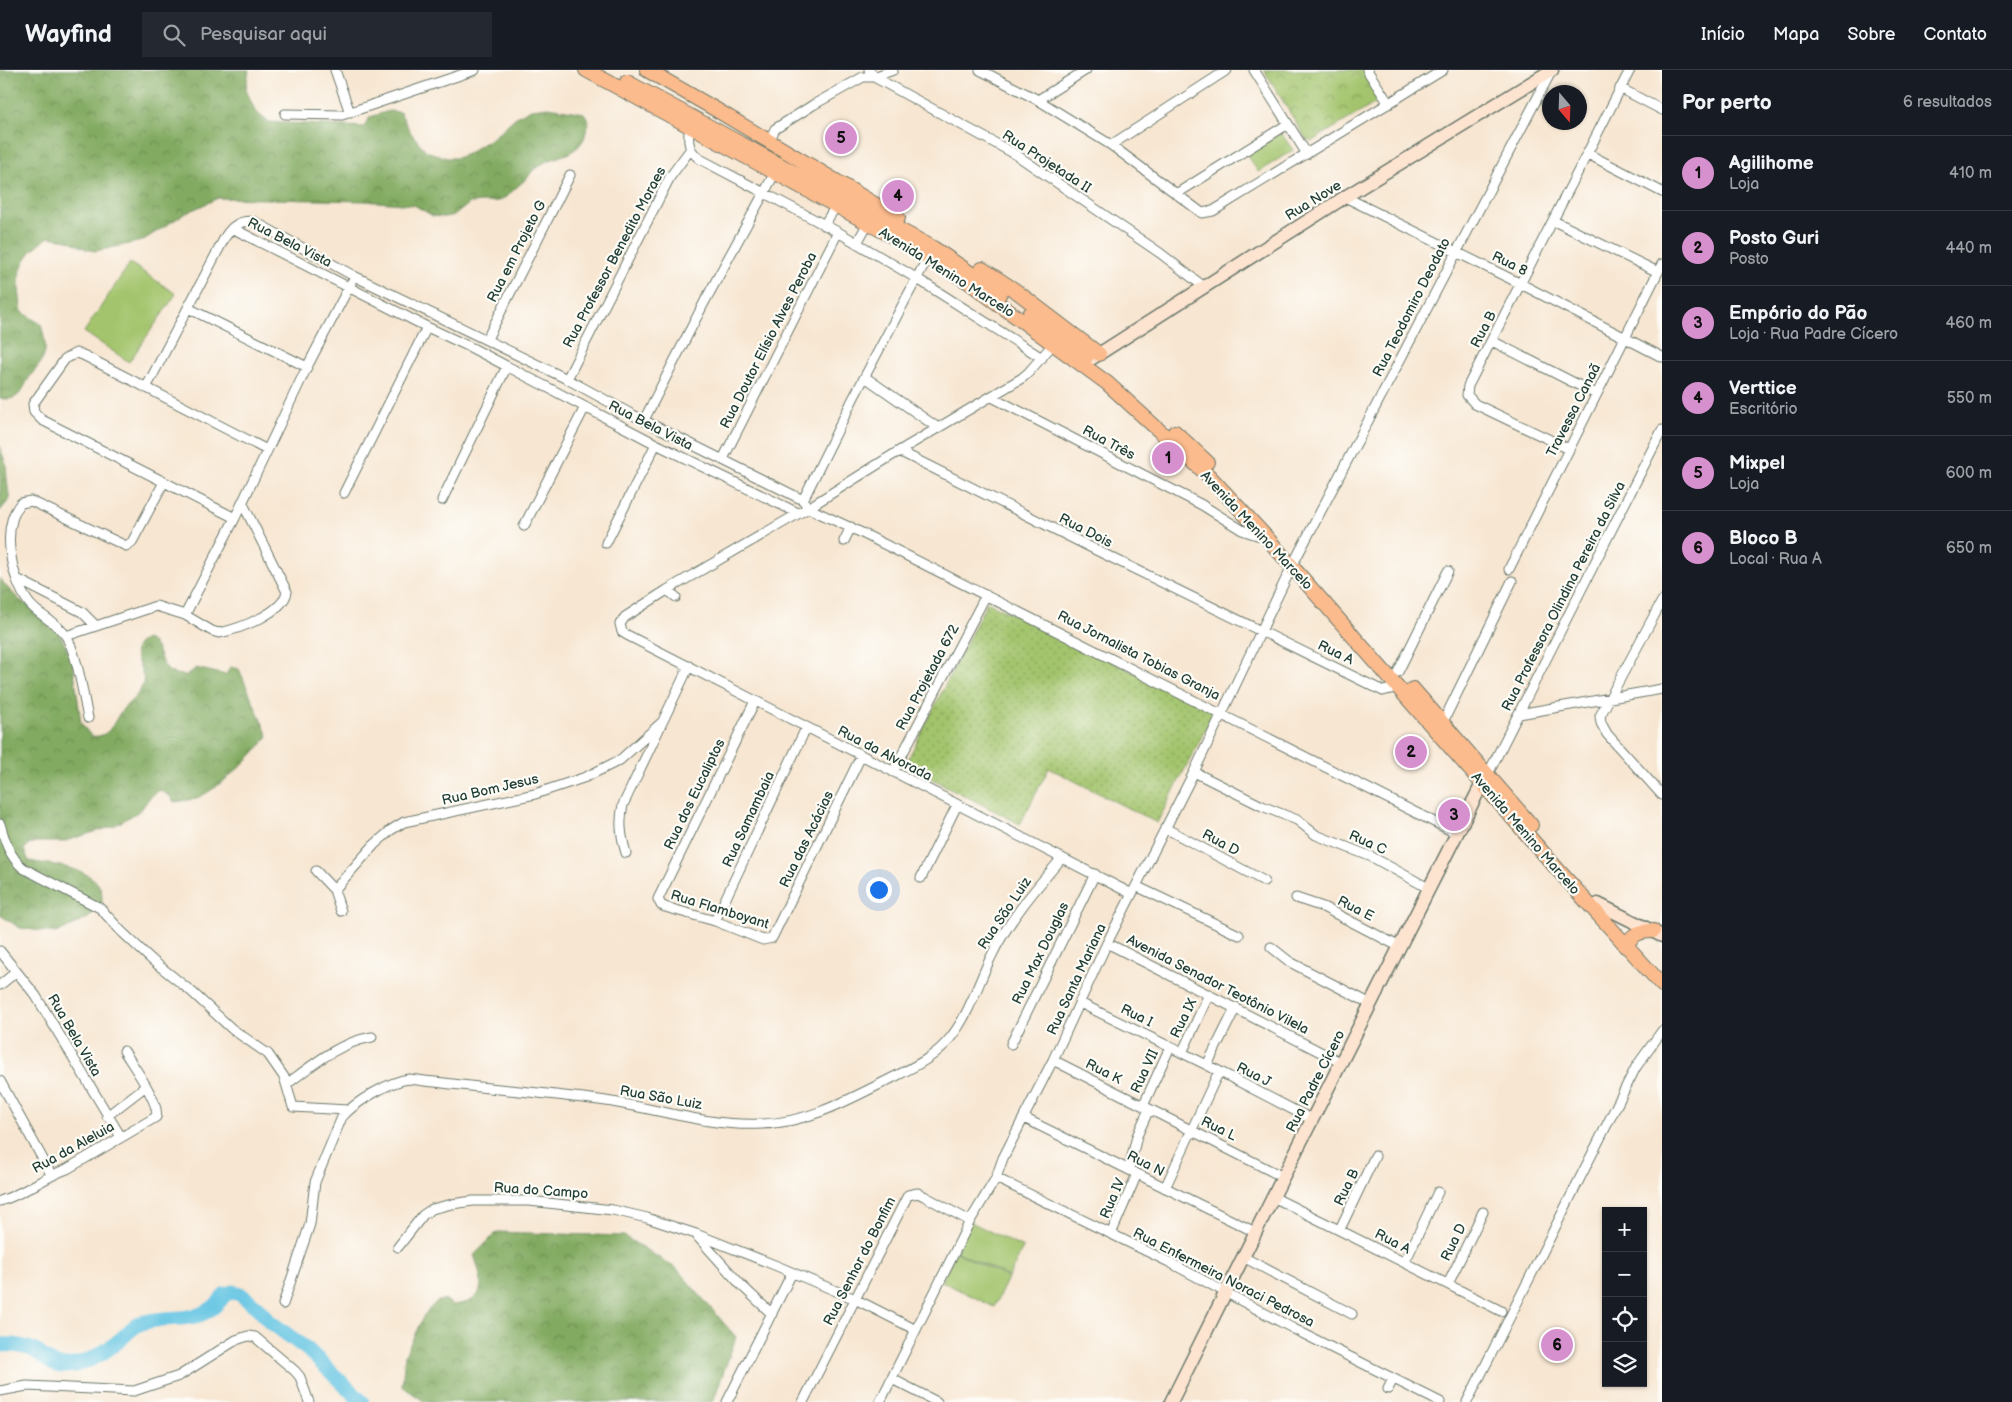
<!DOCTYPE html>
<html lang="pt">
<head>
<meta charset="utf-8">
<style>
  body { margin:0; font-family:"Balsamiq Sans",sans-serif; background:#242831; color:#f1f3f6 }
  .controls { position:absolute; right:15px; bottom:15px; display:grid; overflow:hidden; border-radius:0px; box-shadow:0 1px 4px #0004 }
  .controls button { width:45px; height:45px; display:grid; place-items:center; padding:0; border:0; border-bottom:1px solid #363941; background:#171b24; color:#f1f3f6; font:25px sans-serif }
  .compass { position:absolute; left:1542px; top:15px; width:45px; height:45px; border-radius:50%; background:#171b24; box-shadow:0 1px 4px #0004; rotate:161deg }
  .you { position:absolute; left:878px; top:819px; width:18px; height:18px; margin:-12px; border:4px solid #fff; border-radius:50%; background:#1a73e8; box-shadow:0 0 0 8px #1a73e833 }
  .badge { display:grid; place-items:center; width:32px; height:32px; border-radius:50%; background:#d690ce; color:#111; font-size:16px; font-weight:700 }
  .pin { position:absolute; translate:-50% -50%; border:2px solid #fff; box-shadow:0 1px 5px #0006 }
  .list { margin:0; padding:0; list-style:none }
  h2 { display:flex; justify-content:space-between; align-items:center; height:65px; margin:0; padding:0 20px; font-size:21px }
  h2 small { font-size:16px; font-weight:400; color:#9ea1a6 }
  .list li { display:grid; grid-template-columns:32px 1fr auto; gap:15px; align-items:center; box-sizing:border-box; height:75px; padding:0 20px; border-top:1px solid #363941 }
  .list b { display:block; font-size:19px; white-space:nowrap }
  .list p { margin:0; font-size:16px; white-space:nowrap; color:#9ea1a6 }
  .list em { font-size:16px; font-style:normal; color:#9ea1a6 }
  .icon { flex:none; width:28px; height:28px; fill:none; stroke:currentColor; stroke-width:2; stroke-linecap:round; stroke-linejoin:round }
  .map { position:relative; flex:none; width:1662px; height:1332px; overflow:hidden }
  header { display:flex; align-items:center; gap:30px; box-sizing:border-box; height:70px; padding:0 25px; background:#171b24; border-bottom:1px solid #363941 }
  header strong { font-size:24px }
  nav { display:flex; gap:28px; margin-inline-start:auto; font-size:18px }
  .search { width:350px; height:45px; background:#242831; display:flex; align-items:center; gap:12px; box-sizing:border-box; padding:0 18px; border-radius:0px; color:#9ea1a6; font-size:19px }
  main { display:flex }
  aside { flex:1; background:#171b24 }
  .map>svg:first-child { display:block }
  .grass { fill:url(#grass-dots); stroke:#618050 }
  .forest { fill:url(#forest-crowns); stroke:#50744a }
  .park { fill:url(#park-crowns); stroke:#618050 }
  .pitch { fill:#a3c46c; stroke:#618050 }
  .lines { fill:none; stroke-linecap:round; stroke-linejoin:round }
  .river { stroke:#65c5e3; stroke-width:15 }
  .street-casing { stroke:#6b786b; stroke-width:11 }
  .secondary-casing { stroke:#6b786b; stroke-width:15 }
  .primary-casing { stroke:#6b786b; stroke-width:16 }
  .street { stroke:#fff; stroke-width:9 }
  .secondary { stroke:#fde4d1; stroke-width:12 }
  .primary { stroke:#fbbb8c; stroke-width:14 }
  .labels { text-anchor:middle; stroke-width:4.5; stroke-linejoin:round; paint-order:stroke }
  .street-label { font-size:14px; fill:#1f3d34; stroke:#fdfcf7 }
</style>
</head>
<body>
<header>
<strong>Wayfind</strong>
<div class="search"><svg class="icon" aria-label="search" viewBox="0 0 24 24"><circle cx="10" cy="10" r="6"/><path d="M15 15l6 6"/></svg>Pesquisar aqui</div>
<nav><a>Início</a><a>Mapa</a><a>Sobre</a><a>Contato</a></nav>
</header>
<main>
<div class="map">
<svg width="1662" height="1332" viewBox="0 0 1662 1332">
  <defs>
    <pattern id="grass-dots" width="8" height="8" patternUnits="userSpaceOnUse" patternTransform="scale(1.25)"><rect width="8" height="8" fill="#a3c46c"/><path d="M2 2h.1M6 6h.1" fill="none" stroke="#84a05a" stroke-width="1.8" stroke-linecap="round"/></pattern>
    <pattern id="forest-crowns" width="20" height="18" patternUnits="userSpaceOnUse" patternTransform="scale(1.25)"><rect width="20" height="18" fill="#82aa60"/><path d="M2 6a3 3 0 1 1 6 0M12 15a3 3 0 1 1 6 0" fill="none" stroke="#6a8c50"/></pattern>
    <pattern id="park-crowns" width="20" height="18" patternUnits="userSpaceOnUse" patternTransform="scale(1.25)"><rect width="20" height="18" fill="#a3c46c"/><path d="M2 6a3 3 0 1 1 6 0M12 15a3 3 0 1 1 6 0" fill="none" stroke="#84a05a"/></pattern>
  </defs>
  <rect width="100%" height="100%" fill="#fdfcf7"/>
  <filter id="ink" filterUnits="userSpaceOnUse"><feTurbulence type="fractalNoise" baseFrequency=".02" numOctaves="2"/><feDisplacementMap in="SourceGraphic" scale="10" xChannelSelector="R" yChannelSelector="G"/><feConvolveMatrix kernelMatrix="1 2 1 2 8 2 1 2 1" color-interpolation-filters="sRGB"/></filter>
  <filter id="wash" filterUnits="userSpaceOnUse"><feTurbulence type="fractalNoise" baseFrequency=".0096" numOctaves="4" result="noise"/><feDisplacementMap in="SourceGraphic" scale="20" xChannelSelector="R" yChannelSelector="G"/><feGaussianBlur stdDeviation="1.12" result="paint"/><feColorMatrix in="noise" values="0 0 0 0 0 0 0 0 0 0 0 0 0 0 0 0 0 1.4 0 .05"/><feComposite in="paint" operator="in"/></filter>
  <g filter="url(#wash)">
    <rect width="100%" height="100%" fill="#f7e6d1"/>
    <path class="grass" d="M987,532l228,109 -58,112 -108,-55 -29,56 -115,-59z"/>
    <path class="forest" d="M0,0h249l-3,18 4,11 5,12 13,11 96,5 6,-10 19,-6 11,1 11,21 15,18 21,7h9l9,-3 30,-19 21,-19 15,-8 17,-2 36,6 5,8 -5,18 -5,7 -9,7 -23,8 -14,9 -5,7 -22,20 -8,4 -28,2 -15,12 -11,2 -11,-1 -19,-11 -49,-4 -147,-3 -34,16 -42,27 -36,8 -11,2 -9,-2 -18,-9 -19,-3c-32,21 -33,39 -27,75l19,12c2,8 5,19 4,27 -1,10 -8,17 -14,24 -9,13 -10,28 -31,23z
      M0,376c1,6 5,13 6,19 1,12 1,21 4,34l-10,12z
      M0,507l4,7 16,16 32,22 11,18 10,22 8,61 10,13c21,3 22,-17 33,-28 8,-9 16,-13 19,-25 4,-14 -21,-34 3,-44 15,5 12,24 24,33 4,2 11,3 16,4l10,-8 30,7 4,-8 9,2 29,67c-14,19 -45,49 -67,60 -8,4 -18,5 -27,6l-4,-6 -10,-6 -10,7 -9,13 -27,16 -52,16h-27l-7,3 -4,5 5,11c20,4 62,5 72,28 1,4 1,11 1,15l-14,14 -32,15 -36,-5 -20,-13z
      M497,1162l127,4 53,33 59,68 -23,65h-288l-23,-16 3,-31 19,-40 12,-13 9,-3 7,6c37,-3 31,-23 22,-50z"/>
    <path class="park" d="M1264,0h104l14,26 -3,5 -67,40 -6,-2z"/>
    <path class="pitch" d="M1281,63l12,17 -35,22 -11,-18z
      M130,193l46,31 -47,68 -45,-30z
      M971,1152l52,26 -14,29 -53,-26z
      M956,1182l52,26 -14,29 -53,-26z"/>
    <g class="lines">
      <path class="river" d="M0,1275c12,-1 27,1 37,7 9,6 14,14 26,14 21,0 43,-14 58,-27 6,-5 11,-12 18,-15 31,-12 64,5 86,-30l8,-2 7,2 18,14 11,13 39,29 54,52"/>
    </g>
  </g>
  <g filter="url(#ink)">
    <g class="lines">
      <defs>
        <path id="street" d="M335,0l15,43
          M869,0l5,7 141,77 145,99 43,33
          M980,0l58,30 73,45 91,68 11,-2 230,-141
          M1254,0l53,84
          M1367,0l22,34
          M1620,18l42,22
          M1038,30l48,-30
          M285,44l57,1 133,-45
          M690,57c-3,13 -2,24 10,32l138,73 78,46 126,80
          M769,72l6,-13 38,-24 50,-28h11l19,-7
          M1111,75l116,-75
          M1588,84l74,38
          M1176,124l112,-70
          M1345,127l176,87 141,73
          M1554,151l104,51
          M824,155l12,-19
          M232,158l195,99 45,21 184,96 142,69
          M857,173l11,-20
          M188,238l119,59
          M487,269l83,-164
          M1492,271l104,53
          M1054,273l-26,30 -6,5 -123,73 -91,57 -141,82 -42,27 -5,7 2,8 5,3 505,259
          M865,307l73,51
          M567,309l103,-202 20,-27
          M146,318l79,-151c7,-11 16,-18 30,-15l99,54 213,103 66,36 170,85
          M992,327l210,108 40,25 24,8
          M644,350l61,-119 72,-132
          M1569,379l-94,-45 -8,-9 1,-9 162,-316
          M899,381l195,98 289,142 16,-4
          M723,389l115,-227
          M344,423l83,-166
          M442,430l65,-134
          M805,433l-2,-3 51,-103 74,-140
          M808,438l54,25 594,300
          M235,448l-193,-98 -8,-8 -1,-8 32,-45 11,-6 7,2 184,95
          M524,456l61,-119
          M844,471l7,-14
          M606,473l50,-99
          M1509,499l153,-305
          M17,509l65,33 13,13
          M667,520l9,7
          M1662,531l-62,115 1,7 6,11 55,61
          M185,545l50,-97 72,-151 44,-84
          M66,566l90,-30 29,9 27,16 7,2c20,-4 64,-20 68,-41l-45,-90
          M1398,602l50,-101
          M755,631l-97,198 3,6 4,2 50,14 48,19 9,-2 89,-182
          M1519,644l143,-25
          M88,648c-5,-23 -10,-62 -22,-82 -9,-14 -27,-20 -37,-33 -18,-24 -29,-76 -8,-100l10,-2 95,45 6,-4 32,-60
          M1443,652l69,-141
          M893,702l93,-177
          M1194,702l68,34 35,14 19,15 56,22 58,32
          M1488,704l174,-344
          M0,754c5,17 9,32 23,44l77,40 21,23 31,29 40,32 40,37 36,25 16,23 9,30 55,3
          M1165,758l99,53
          M626,783c-5,-17 -7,-31 -3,-48l66,-139
          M316,801l18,19
          M921,808l36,-73
          M1136,816l103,49
          M1296,828l27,9 77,40
          M341,841l-7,-21 40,-45 17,-15 13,-8 131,-28 51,-17 34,-17 41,-37
          M715,851l91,-193
          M1107,873l235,120
          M1271,877l19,15 81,42
          M0,881l36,45 85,141
          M0,915l10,-8 5,-6
          M1080,933l127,62 106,55
          M1011,974l84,-170
          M1182,983l27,-59
          M1053,990l230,117
          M1207,995l29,-58
          M0,1011l51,93
          M287,1014c27,-20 51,-41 85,-47
          M1143,1036l27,-59
          M107,1046l39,-30
          M1024,1048l231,114
          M1129,1099l8,-33 12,-27
          M996,1108l173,84 125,67 146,73
          M1165,1118l54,-117
          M1273,1127l228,114
          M0,1131c24,-7 44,-24 67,-32l89,-52c5,-13 -24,-53 -32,-66
          M1340,1159l35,-73
          M1111,1164l26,-60
          M698,1167l43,48 31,29
          M398,1177l25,-32 9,-6 20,-5 21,-3h56l84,9 34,8 49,16 81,32 78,33 61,31
          M1243,1187l109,57
          M1405,1192l33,-70
          M1448,1214l35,-72
          M283,1234l27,-80 5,-42 27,-65c13,-15 48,-36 67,-38 63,8 127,13 190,21 54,7 108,27 163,24 46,-1 88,-25 128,-45 22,-11 46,-22 61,-42 19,-24 27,-54 40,-80 17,-36 45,-69 71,-99
          M892,1309l45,23
          M1388,1319l5,-10
          M0,1321l27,-5 107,5 45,-15 57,-36 12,-4 7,1 40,34 5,6 9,25
          M727,1332l65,-129
          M803,1332l105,-207 10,-2 6,3 46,25
          M880,1332l90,-181 26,-43 7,-20 50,-98 54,-117 87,-171 98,-206 260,-496
          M1467,1332l169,-335 26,-36"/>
        <path id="secondary" d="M1091,289l254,-162 207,-127
          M1598,834l64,32
          M1171,1332l112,-225 203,-401"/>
        <path id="primary" d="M586,0l308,167 76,46 137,100 103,94 57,61 292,333 103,114
          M647,0l68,39 183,109
          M627,12l306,166 67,45
          M982,199l34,22 83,63
          M1030,244l57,42
          M1175,362l32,30
          M1413,619l118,136
          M1625,876c8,-12 14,-15 28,-15"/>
      </defs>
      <use href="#street" class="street-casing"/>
      <use href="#secondary" class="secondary-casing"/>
      <use href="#primary" class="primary-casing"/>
      <use href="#street" class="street"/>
      <use href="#secondary" class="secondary"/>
      <use href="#primary" class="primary"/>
    </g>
  </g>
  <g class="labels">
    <g class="street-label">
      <text transform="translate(1047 91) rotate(33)" y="5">Rua Projetada II</text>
      <text transform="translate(1313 130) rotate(-32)" y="5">Rua Nove</text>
      <text transform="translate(290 172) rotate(27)" y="5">Rua Bela Vista</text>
      <text transform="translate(516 181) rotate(-63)" y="5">Rua em Projeto G</text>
      <text transform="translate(614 187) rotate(-62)" y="5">Rua Professor Benedito Moraes</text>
      <text transform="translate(1510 193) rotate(26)" y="5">Rua 8</text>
      <text transform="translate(947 202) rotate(32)" y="5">Avenida Menino Marcelo</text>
      <text transform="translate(1411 237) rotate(-63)" y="5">Rua Teodomiro Deodato</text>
      <text transform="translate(1483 259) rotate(-63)" y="5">Rua B</text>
      <text transform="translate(768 270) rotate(-63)" y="5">Rua Doutor Elísio Alves Peroba</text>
      <text transform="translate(1573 340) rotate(-63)" y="5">Travessa Canaã</text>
      <text transform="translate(651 355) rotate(27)" y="5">Rua Bela Vista</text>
      <text transform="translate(1109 372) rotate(28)" y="5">Rua Três</text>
      <text transform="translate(1086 460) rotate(27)" y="5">Rua Dois</text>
      <text transform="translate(1257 460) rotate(47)" y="5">Avenida Menino Marcelo</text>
      <text transform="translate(1563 526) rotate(-63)" y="5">Rua Professora Olindina Pereira da Silva</text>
      <text transform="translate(1336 582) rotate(26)" y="5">Rua A</text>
      <text transform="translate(1139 585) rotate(27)" y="5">Rua Jornalista Tobias Granja</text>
      <text transform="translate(927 607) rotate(-62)" y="5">Rua Projetada 672</text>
      <text transform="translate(885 683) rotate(27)" y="5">Rua da Alvorada</text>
      <text transform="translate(490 719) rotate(-13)" y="5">Rua Bom Jesus</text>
      <text transform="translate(694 724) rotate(-64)" y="5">Rua dos Eucaliptos</text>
      <text transform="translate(748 749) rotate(-65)" y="5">Rua Samambaia</text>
      <text transform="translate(1526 763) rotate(49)" y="5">Avenida Menino Marcelo</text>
      <text transform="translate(806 769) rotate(-64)" y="5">Rua das Acácias</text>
      <text transform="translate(1221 772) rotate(28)" y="5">Rua D</text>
      <text transform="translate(1368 772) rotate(24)" y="5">Rua C</text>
      <text transform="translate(1356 838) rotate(27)" y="5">Rua E</text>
      <text transform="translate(720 839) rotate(17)" y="5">Rua Flamboyant</text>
      <text transform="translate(1004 843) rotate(-56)" y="5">Rua São Luiz</text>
      <text transform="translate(1040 883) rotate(-64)" y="5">Rua Max Douglas</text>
      <text transform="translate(1076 909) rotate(-65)" y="5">Rua Santa Mariana</text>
      <text transform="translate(1218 914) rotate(27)" y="5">Avenida Senador Teotônio Vilela</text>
      <text transform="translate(1137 945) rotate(26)" y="5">Rua I</text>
      <text transform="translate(1183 948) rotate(-64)" y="5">Rua IX</text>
      <text transform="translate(75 965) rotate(60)" y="5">Rua Bela Vista</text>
      <text transform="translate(1104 1001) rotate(27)" y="5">Rua K</text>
      <text transform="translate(1144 1001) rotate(-65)" y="5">Rua VII</text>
      <text transform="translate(1254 1004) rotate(27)" y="5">Rua J</text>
      <text transform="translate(1315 1011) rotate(-63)" y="5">Rua Padre Cícero</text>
      <text transform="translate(661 1027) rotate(10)" y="5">Rua São Luiz</text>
      <text transform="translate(1219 1058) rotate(26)" y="5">Rua L</text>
      <text transform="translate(73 1077) rotate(-29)" y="5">Rua da Aleluia</text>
      <text transform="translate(1146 1093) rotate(27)" y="5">Rua N</text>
      <text transform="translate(1346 1117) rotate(-64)" y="5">Rua B</text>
      <text transform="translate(541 1120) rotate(4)" y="5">Rua do Campo</text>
      <text transform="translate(1112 1128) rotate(-67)" y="5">Rua IV</text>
      <text transform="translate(1393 1171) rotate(27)" y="5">Rua A</text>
      <text transform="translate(1453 1172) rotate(-64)" y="5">Rua D</text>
      <text transform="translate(859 1191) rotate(-63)" y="5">Rua Senhor do Bonfim</text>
      <text transform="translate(1224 1207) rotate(27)" y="5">Rua Enfermeira Noraci Pedrosa</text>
    </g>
  </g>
</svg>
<div class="controls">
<button>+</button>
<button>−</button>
<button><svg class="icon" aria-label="locate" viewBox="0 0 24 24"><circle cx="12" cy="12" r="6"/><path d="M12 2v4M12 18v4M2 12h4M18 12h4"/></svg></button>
<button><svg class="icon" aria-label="layers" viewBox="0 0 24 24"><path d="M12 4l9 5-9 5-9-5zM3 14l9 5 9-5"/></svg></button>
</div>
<svg class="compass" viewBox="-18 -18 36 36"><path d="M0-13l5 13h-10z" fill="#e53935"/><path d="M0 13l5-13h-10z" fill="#9ea1a6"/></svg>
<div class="you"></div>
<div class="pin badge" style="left:1168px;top:388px">1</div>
<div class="pin badge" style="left:1411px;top:682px">2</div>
<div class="pin badge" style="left:1454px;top:745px">3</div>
<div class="pin badge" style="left:898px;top:126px">4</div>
<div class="pin badge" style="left:841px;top:68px">5</div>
<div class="pin badge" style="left:1557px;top:1275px">6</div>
</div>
<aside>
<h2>Por perto<small>6 resultados</small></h2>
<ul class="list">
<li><span class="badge">1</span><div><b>Agilihome</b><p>Loja</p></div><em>410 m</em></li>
<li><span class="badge">2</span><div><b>Posto Guri</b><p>Posto</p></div><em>440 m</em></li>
<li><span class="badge">3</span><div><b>Empório do Pão</b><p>Loja · Rua Padre Cícero</p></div><em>460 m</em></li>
<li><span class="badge">4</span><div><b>Verttice</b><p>Escritório</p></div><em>550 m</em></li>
<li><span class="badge">5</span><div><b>Mixpel</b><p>Loja</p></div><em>600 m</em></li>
<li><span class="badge">6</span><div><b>Bloco B</b><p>Local · Rua A</p></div><em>650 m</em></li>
</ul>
</aside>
</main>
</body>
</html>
